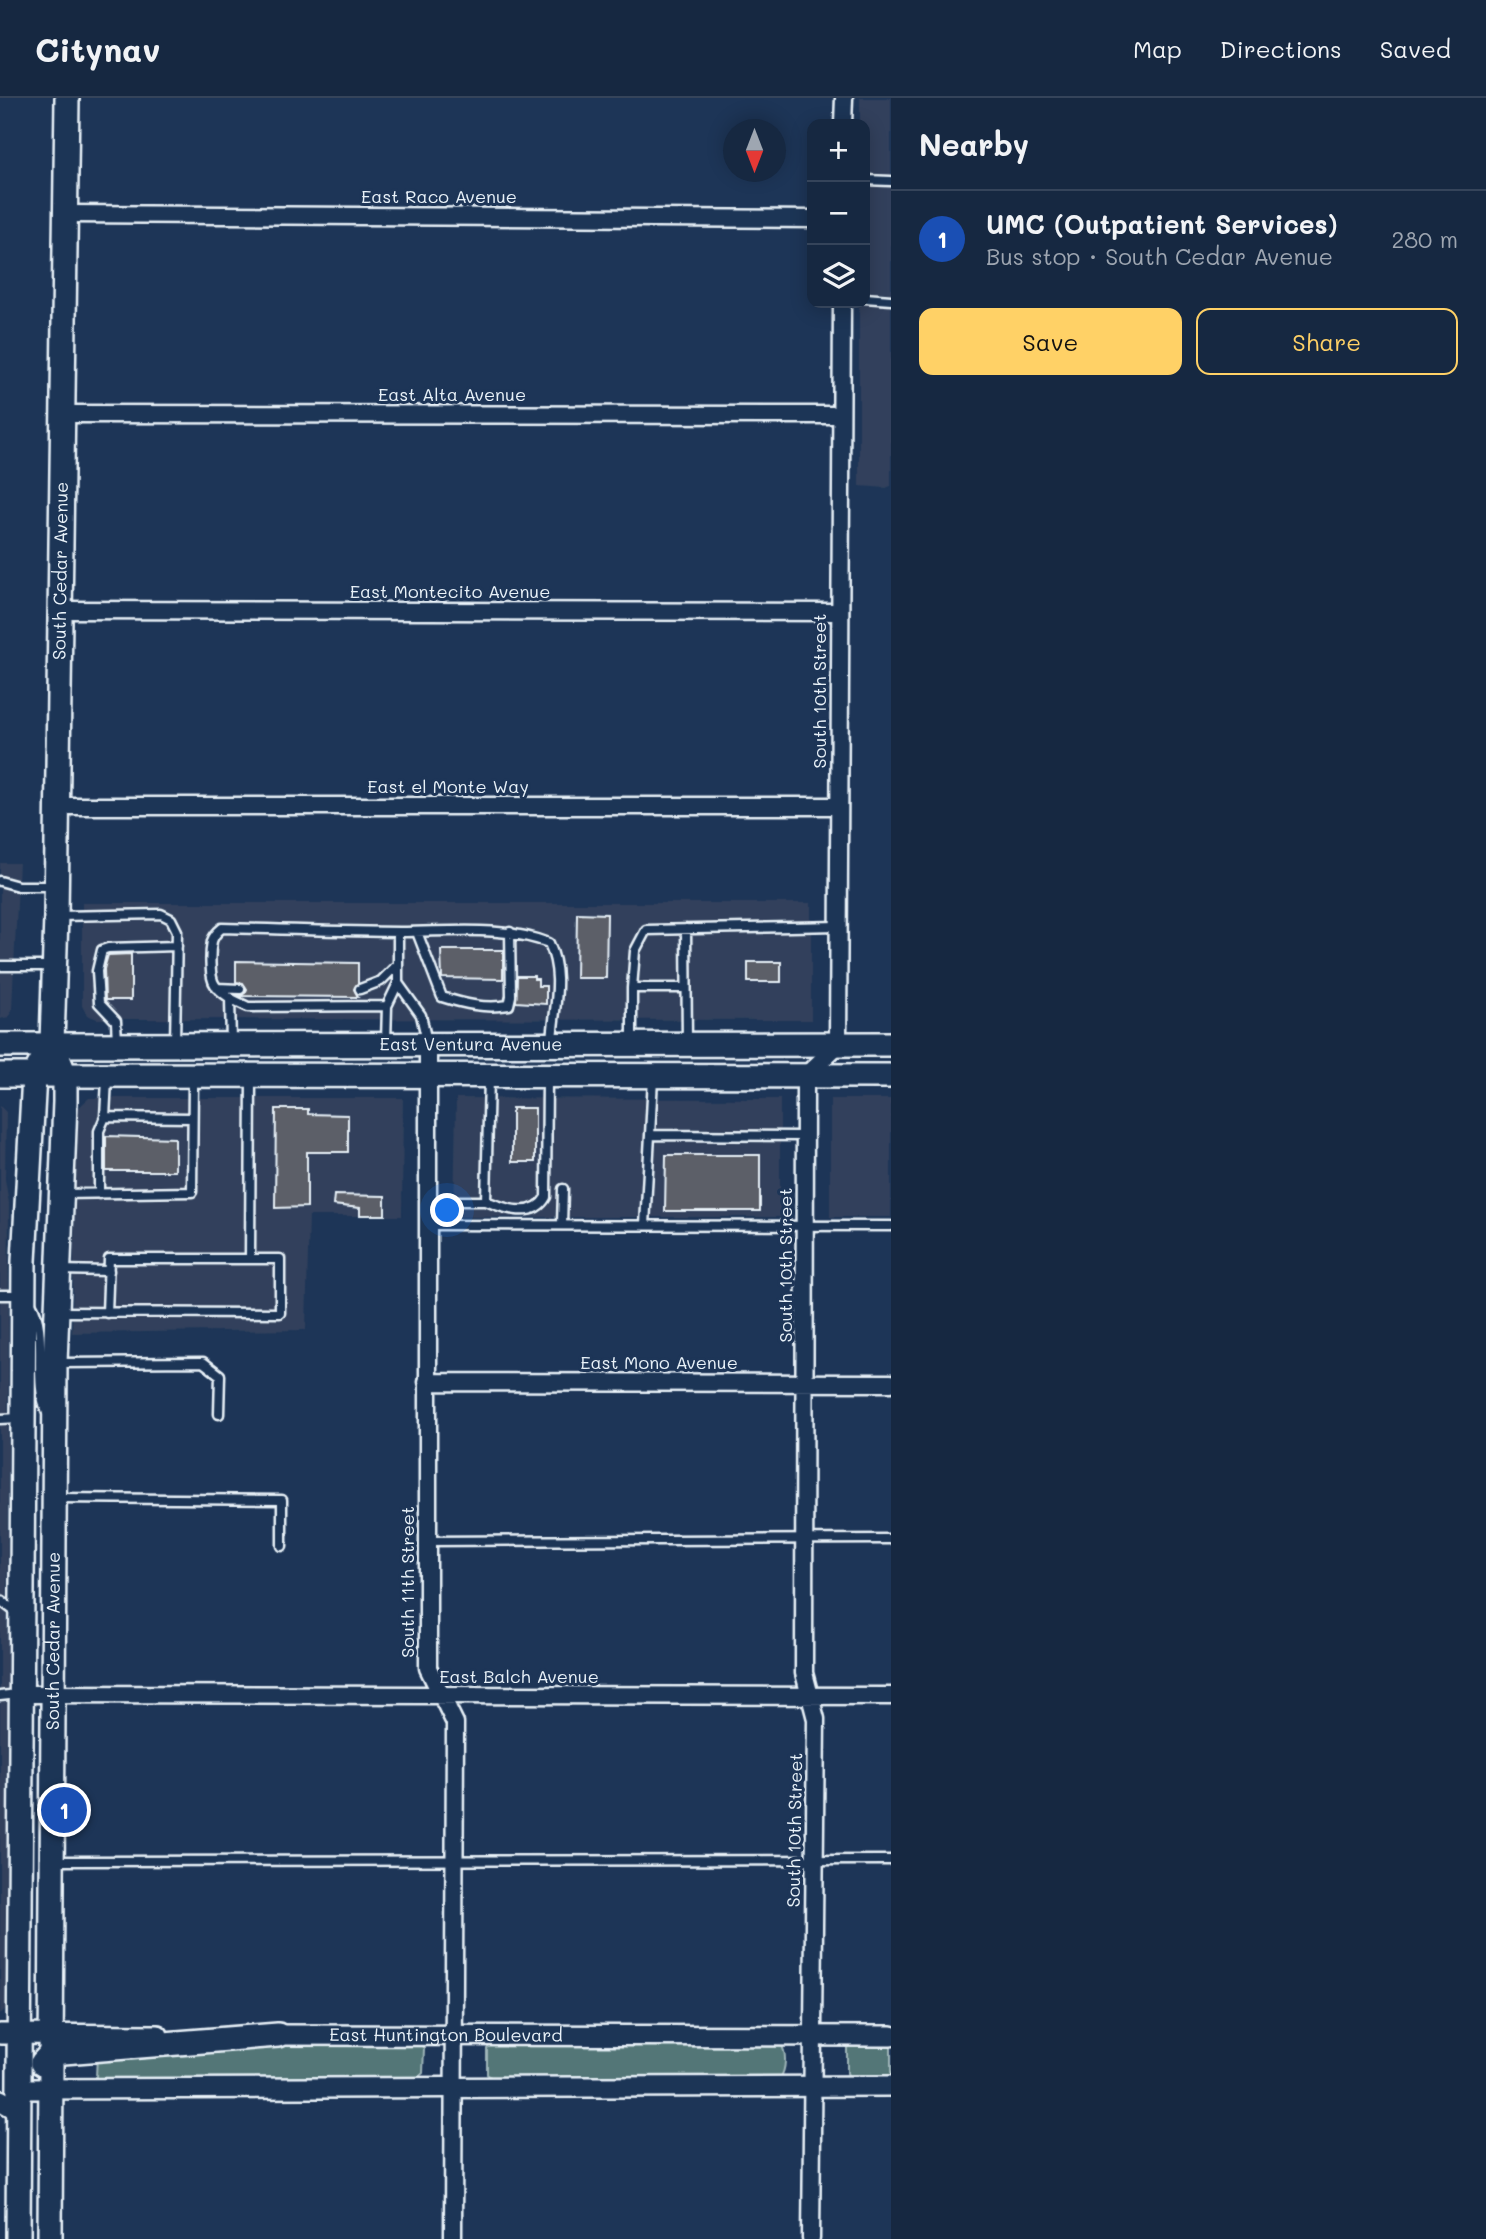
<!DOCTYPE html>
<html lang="en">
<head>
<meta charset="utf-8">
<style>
  body { margin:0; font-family:Mali,sans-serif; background:#23344c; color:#f1f3f6 }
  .controls { position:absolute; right:21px; top:21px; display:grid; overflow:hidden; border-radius:14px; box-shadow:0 4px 18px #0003 }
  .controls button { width:63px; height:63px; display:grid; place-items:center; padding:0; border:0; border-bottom:2px solid #35445a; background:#162841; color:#f1f3f6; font:35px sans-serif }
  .compass { position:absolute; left:723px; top:21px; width:63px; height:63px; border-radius:50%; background:#162841; box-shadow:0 4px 18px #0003; rotate:180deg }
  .you { position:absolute; left:448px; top:1113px; width:24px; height:24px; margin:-18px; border:5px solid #fff; border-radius:50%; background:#1a73e8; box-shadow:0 0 0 10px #1a73e833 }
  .badge { display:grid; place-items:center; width:46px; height:46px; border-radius:50%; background:#ffd166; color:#fff; font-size:23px; font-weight:700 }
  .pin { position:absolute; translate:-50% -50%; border:4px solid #fff; box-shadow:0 2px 7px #0006 }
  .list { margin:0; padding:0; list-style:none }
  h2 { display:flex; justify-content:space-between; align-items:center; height:91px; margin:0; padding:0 28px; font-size:30px }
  h2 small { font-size:23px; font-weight:400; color:#9ea6b1 }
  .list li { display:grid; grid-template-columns:46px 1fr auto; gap:21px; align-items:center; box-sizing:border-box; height:98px; padding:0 28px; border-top:2px solid #35445a }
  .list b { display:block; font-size:26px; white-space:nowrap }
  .list p { margin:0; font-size:23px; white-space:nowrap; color:#9ea6b1 }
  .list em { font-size:23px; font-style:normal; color:#9ea6b1 }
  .actions { display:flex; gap:14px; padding:21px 28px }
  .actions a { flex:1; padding:16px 0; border:2px solid #ffd166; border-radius:14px; text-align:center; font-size:24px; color:#ffd166 }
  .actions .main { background:#ffd166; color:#111 }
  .icon { flex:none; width:38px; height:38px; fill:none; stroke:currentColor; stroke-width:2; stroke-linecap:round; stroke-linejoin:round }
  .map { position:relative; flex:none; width:891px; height:2141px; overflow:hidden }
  header { display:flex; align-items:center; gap:42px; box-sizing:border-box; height:98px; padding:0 35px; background:#162841; border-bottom:2px solid #35445a }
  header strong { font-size:33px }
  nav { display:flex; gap:38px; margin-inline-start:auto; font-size:24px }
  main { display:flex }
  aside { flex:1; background:#162841 }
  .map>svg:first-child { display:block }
  .built { fill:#30415c }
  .green { fill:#537677; stroke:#9eb4b8; stroke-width:2 }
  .building { fill:#5c5e67; stroke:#e8f1f8; stroke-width:2 }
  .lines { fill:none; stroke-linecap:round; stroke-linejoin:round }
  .service-casing { stroke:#e8f1f8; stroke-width:13 }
  .minor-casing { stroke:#e8f1f8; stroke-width:21 }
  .tertiary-casing { stroke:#e8f1f8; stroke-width:24 }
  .secondary-casing { stroke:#e8f1f8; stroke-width:28 }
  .service { stroke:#1d3557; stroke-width:8 }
  .minor { stroke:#1d3557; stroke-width:16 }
  .tertiary { stroke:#1d3557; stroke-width:19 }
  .secondary { stroke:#1d3557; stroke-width:23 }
  .labels { text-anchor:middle; stroke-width:6; stroke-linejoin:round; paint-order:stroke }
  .street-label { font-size:18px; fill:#e8f1f8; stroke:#1d3557 }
</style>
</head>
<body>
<header>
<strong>Citynav</strong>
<nav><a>Map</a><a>Directions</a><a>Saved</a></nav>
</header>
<main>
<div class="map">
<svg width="891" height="2141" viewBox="0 0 891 2141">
  <rect width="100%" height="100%" fill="#1d3557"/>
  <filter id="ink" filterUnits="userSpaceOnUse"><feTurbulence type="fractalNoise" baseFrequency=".0143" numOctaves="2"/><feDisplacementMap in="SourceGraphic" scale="14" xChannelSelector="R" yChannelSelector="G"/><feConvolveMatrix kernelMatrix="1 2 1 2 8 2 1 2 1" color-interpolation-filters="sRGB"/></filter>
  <g filter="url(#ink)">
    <path class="built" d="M860,0h31v388l-5,2 -27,-2v-183h6v-179h-5z
      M0,765h19l-7,146 -3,8 -9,2z
      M82,805h729v117l-714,-1 -10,-4 -5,-9z
      M89,1000h314l-1,118h-93l-3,114 -234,3 5,-224z
      M456,1000l324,1v118h-326z
      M830,1001h61v118h-61z
      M0,1008l6,6 -1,67 4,24 -3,806 -6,5z"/>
    <path class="green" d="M418,1945l6,5 -1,25 -6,5h-321l1,-24h87l87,-10z
      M491,1946l290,1c6,8 5,25 -1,33h-288l-5,-4v-25z
      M851,1946h40v35l-41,-1 -3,-5v-25z"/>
    <path class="building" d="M577,815l30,1 -1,64h-30z
      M441,852h62v29l-61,-1z
      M131,856v46h-26l-1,-31 4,-14z
      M236,863l122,2v20l-4,6 4,8 -117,-1h-1l5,-3 2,-4 -4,-6 -7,-1z
      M748,864h33v20h-33z
      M517,878h17v3h4v7h8v18l-30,-2z
      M512,1010h23v54h-23z
      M276,1011h32v5l40,1v37h-41v55l-32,1z
      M106,1038l69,2v33h-69z
      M666,1057h94v56h-95z
      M334,1097l51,1v19h-25v-7l-27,-3z"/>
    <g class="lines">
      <defs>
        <path id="service" d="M865,82l26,1
          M865,200l26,2
          M0,783l18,5h35
          M59,818l102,-2 10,5 6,12 -2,112
          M686,831l1,112
          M417,834l25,65c22,7 43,12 67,8l2,-9 -1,-64
          M0,868h52
          M398,885l23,32 6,27
          M217,890l23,1
          M632,890h54
          M360,891l21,-8 17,-17
          M230,900l1,45
          M387,908l-139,1c-12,-6 -25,-11 -33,-22 -6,-8 -5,-34 -3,-44 2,-6 5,-9 10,-13 60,1 119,4 178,4 51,0 101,-7 149,11 15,33 5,64 3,98
          M632,943v-53l3,-37 11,-21 193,-4
          M117,944l-1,-21 -17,-18 -2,-32 5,-21 6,-2 69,-2
          M386,944l1,-36 11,-23v-51
          M653,980l-3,57 155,1
          M105,1019l87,1
          M63,1096l129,-2 1,-113
          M99,1096v-63l6,-14 2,-38
          M427,1103h59l3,-124
          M486,1103c19,8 48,18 60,-4l1,-118
          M427,1127l464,1
          M562,1127l1,-36
          M645,1127l5,-90
          M250,1161l1,-183
          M59,1172l50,1
          M0,1197h22
          M31,1205c18,29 1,76 16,110
          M58,1214l222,1v-54h-171l-2,54
          M58,1265l145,-1 17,13 -1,39
          M0,1321l20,-1
          M57,1400l225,2v46
          M426,1443l465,-2
          M0,1502l17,13
          M0,1598l18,-2
          M54,1763l837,-1"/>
        <path id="minor" d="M843,26l1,-26
          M66,116l746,5
          M63,316l778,1
          M60,512l780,2
          M57,708h782
          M428,946v624l27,55 -2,516
          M427,1284l464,1
          M22,1596l869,2
          M811,2141l5,-520 -12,-46 1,-597 33,-31 4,-742"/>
        <g id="tertiary">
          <path d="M0,1936l158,1"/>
          <path id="s1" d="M266,1937l625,1"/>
          <path d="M19,1991l872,-3"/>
          <path d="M0,2002l12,7 8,7"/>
        </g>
        <g id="secondary">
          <path id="s2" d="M0,947l891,-1"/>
          <path d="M0,977l891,1"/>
          <path d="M42,1965l9,-10 227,-18"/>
          <path d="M18,2141l6,-978 10,-186 18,-32"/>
          <path id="s3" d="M50,2141l5,-876 10,-261v-27l-13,-32 4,-127 11,-818"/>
        </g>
      </defs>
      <use href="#service" class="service-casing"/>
      <use href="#minor" class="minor-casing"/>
      <use href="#tertiary" class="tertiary-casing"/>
      <use href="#secondary" class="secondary-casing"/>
      <use href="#service" class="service"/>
      <use href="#minor" class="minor"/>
      <use href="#tertiary" class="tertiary"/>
      <use href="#secondary" class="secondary"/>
    </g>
  </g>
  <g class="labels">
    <g class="street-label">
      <text x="439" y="105">East Raco Avenue</text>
      <text x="452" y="303">East Alta Avenue</text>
      <text dy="6" stroke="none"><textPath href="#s3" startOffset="1671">South Cedar Avenue</textPath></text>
      <text x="450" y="500">East Montecito Avenue</text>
      <text transform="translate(820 593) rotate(-90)" y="6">South 10th Street</text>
      <text x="448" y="695">East el Monte Way</text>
      <text dy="6" stroke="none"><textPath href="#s2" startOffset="471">East Ventura Avenue</textPath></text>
      <text transform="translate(786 1167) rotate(-90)" y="6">South 10th Street</text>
      <text x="659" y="1271">East Mono Avenue</text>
      <text transform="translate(408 1484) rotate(-90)" y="6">South 11th Street</text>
      <text dy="6" stroke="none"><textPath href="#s3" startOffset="598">South Cedar Avenue</textPath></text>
      <text x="519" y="1585">East Balch Avenue</text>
      <text transform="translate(795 1732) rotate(-89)" y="6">South 10th Street</text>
      <text dy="6" stroke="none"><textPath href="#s1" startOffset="180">East Huntington Boulevard</textPath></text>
    </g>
  </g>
</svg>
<div class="controls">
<button>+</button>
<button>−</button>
<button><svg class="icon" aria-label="layers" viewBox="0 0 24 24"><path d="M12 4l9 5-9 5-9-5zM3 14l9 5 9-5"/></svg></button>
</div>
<svg class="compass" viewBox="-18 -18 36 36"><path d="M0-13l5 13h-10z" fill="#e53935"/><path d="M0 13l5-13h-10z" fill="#9ea6b1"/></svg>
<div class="you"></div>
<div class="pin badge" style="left:64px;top:1712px;background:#1a4fb4">1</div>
</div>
<aside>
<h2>Nearby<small></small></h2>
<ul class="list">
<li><span class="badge" style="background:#1a4fb4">1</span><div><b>UMC (Outpatient Services)</b><p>Bus stop · South Cedar Avenue</p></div><em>280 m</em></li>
</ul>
<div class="actions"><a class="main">Save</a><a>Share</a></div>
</aside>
</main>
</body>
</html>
